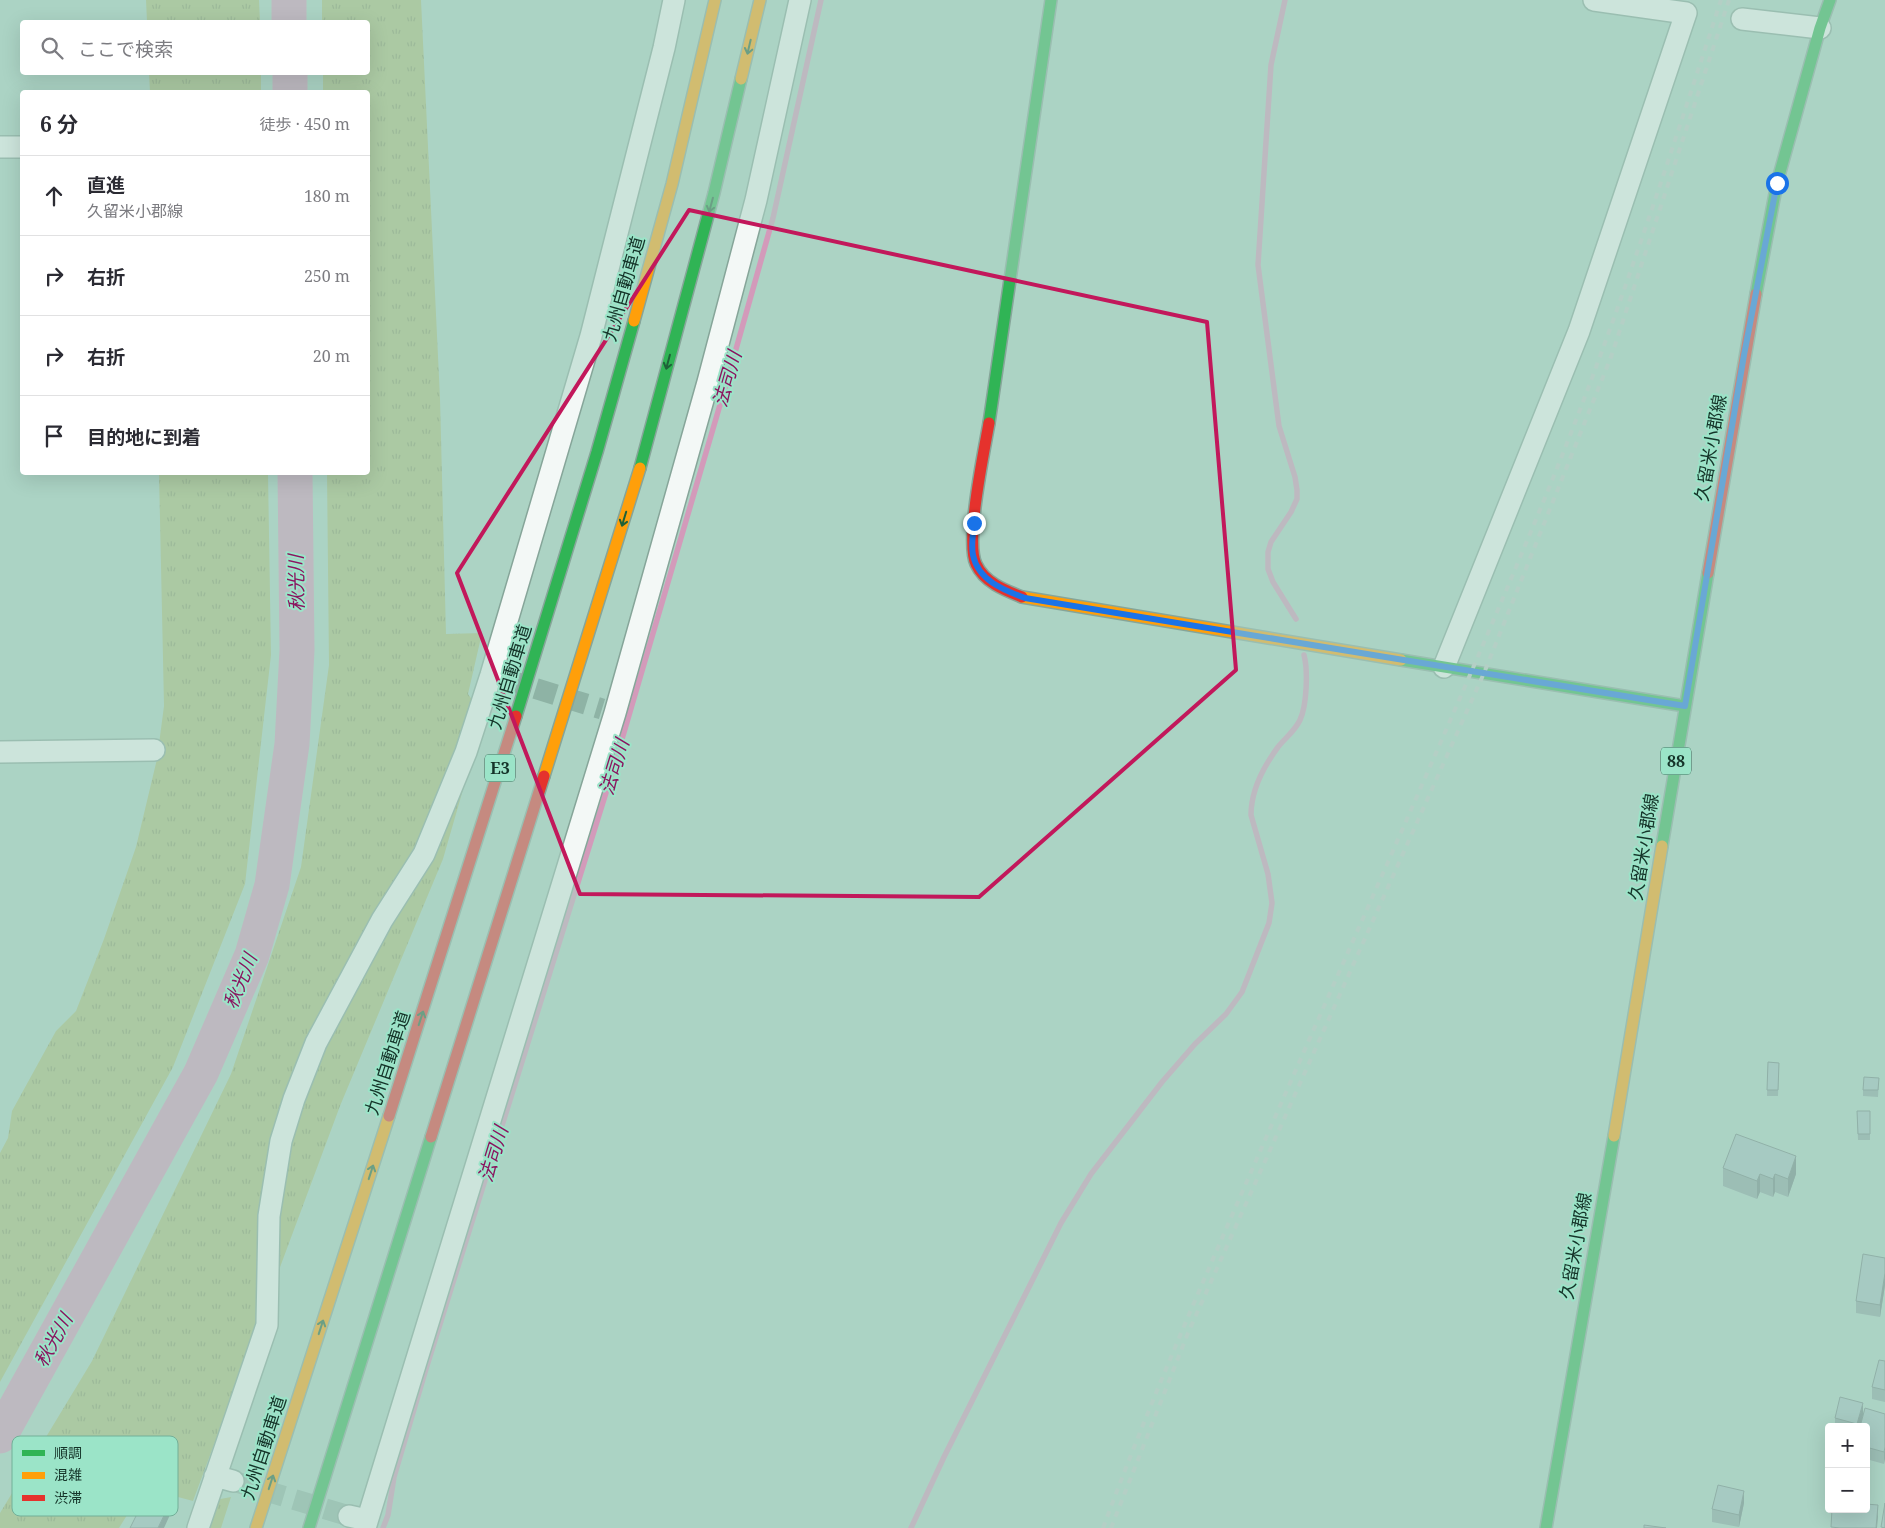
<!DOCTYPE html>
<html lang="ja">
<head>
<meta charset="utf-8">
<style>
  body { margin:0; font-family:"Noto Serif","Noto Sans JP",serif; background:#f7f7f7; color:#2b2b33 }
  .controls { position:absolute; right:15px; bottom:15px; display:grid; overflow:hidden; border-radius:5px; box-shadow:0 5px 20px #0002 }
  .controls button { width:45px; height:45px; display:grid; place-items:center; padding:0; border:0; border-bottom:1px solid #e1e1e2; background:#fff; color:#2b2b33; font:25px sans-serif }
  .stop { position:absolute; width:15px; height:15px; margin:-11px; border:4px solid #1a73e8; border-radius:50%; background:#fff }
  .stop.end { background:#1a73e8; border-color:#fff; box-shadow:0 1px 5px #0008 }
  .list { margin:0; padding:0; list-style:none }
  h2 { display:flex; justify-content:space-between; align-items:center; height:65px; margin:0; padding:0 20px; font-size:21px }
  h2 small { font-size:16px; font-weight:400; color:#7c7c81 }
  .list li { display:grid; grid-template-columns:32px 1fr auto; gap:15px; align-items:center; box-sizing:border-box; height:80px; padding:0 20px; border-top:1px solid #e1e1e2 }
  .list b { display:block; font-size:19px; white-space:nowrap }
  .list p { margin:0; font-size:16px; white-space:nowrap; color:#7c7c81 }
  .list em { font-size:16px; font-style:normal; color:#7c7c81 }
  .icon { flex:none; width:28px; height:28px; fill:none; stroke:currentColor; stroke-width:2; stroke-linecap:round; stroke-linejoin:round }
  .map { position:relative; flex:none; width:1885px; height:1528px; overflow:hidden }
  .search { position:absolute; background:#fff; box-shadow:0 5px 20px #0002; left:20px; top:20px; width:350px; height:55px; display:flex; align-items:center; gap:12px; box-sizing:border-box; padding:0 18px; border-radius:5px; color:#7c7c81; font-size:19px }
  .panel { position:absolute; background:#fff; box-shadow:0 5px 20px #0002; left:20px; top:90px; width:350px; height:385px; border-radius:5px }
  .map>svg:first-child { display:block }
  .grass { fill:url(#grass-tufts) }
  .lines { fill:none; stroke-linecap:round; stroke-linejoin:round }
  .stream { stroke:#d39aba; stroke-width:5.5 }
  .river { stroke:#d39aba; stroke-width:35 }
  .street-tunnel { stroke:#8eb3a5; stroke-width:21; stroke-dasharray:21 11; stroke-linecap:butt }
  .street-casing { stroke:#86a599; stroke-width:24 }
  .fast-casing { stroke:#86a599; stroke-width:14 }
  .slow-casing { stroke:#86a599; stroke-width:14 }
  .jam-casing { stroke:#86a599; stroke-width:14 }
  .street { stroke:#f3f8f6; stroke-width:21 }
  .fast { stroke:#30b455; stroke-width:11 }
  .slow { stroke:#ff9f0a; stroke-width:11 }
  .jam { stroke:#e5322d; stroke-width:11 }
  .rail { stroke:#becac6; stroke-width:4; stroke-dasharray:6 6; stroke-linecap:butt }
  .wall { fill:#8aa4a3 }
  .shaded-wall { fill:#708685 }
  .building { fill:#a0bfbe; stroke:#708685 }
  .oneway { stroke:#1e6138 }
  .route { stroke:#1a73e8; stroke-width:6 }
  .marked { fill:none; stroke:#c2185b; stroke-width:4; stroke-linejoin:round }
  .labels { text-anchor:middle; stroke-width:4; stroke-linejoin:round; paint-order:stroke }
  .shield { fill:#9be4c8; stroke:#3d6959; stroke-width:1 }
  .shield-label { font-size:16px; font-weight:bold; fill:#153429 }
  .street-label { font-size:18px; fill:#153429; stroke:#9be4c8 }
  .water-label { font-size:19px; font-style:italic; fill:#8b145f; stroke:#9be4c8 }
  .key { fill:#9be4c8; stroke:#73af98; stroke-width:1 }
  .key-label { font-size:14px; fill:#153429 }
</style>
</head>
<body>
<div class="map">
<svg width="1885" height="1528" viewBox="0 0 1885 1528">
  <defs>
    <pattern id="grass-tufts" width="24" height="20" patternUnits="userSpaceOnUse" patternTransform="scale(1.25)"><rect width="24" height="20" fill="#abbc7b"/><path d="M3 7l-1-3M5 7V3M7 7l1-3M15 17l-1-3M17 17v-4M19 17l1-3" fill="none" stroke="#8a9a65"/></pattern>
  </defs>
  <rect width="100%" height="100%" fill="#acd3c4"/>
  <path class="grass" d="M146,0h113l1,22h-113z
    M322,0h99l19,398 6,236 36,-1 -14,61 16,23 -41,142 -103,247 -147,395 -49,-13 -25,40h-119v-15l92,-152 139,-287 70,-207 28,-202 -2,-192 41,-1v-380h-45v-19l45,-1v-50h-46z
    M149,73h112v19h-111z
    M159,473h109l3,182 -26,229 -72,183 -173,315v-229l8,-15 4,-27 44,-80 20,-20 28,-72 32,-92 21,-88 7,-53z
    M231,1497l-10,31h-19l8,-27z"/>
  <g class="lines">
    <path class="stream" d="M1285,0l-14,65 -13,200 21,161 16,51 2,13v9l-6,13 -20,30 -3,10v17l5,13 23,37
      M383,1528l5,-13 6,-38 32,-108 184,-589 117,-399 46,-163 48,-218
      M911,1528l33,-71 117,-234 30,-49 71,-92 33,-38 31,-30 16,-22 27,-69 3,-20 -4,-29 -17,-59c0,-24 13,-49 27,-68 7,-9 17,-16 22,-27 7,-15 8,-50 4,-65"/>
    <path class="river" d="M289,0v22
      M290,72v20
      M0,1436l201,-363 51,-118 20,-70 20,-141 5,-94 -2,-178"/>
    <path class="street-tunnel" d="M505,679l97,30
      M233,1481l116,35"/>
    <defs>
      <path id="street" d="M1742,19l78,9
        M0,147h22
        M1444,667l135,-336 107,-318 -92,-13
        M0,752l154,-2
        M215,1476l18,5
        M349,1516l18,4
        M198,1528l69,-203 2,-109 12,-75 13,-42 22,-56 66,-123 42,-66 42,-102 25,-77 100,-339 73,-288 10,-48
        M365,1528l250,-815 93,-331 48,-182 44,-200"/>
      <path id="fast" d="M1756,294l21,-111 43,-155 10,-28
        M989,423l62,-423
        M640,468l74,-275 27,-114
        M1401,660l284,46
        M516,716l81,-264 37,-131
        M1662,846l46,-273
        M309,1528l122,-391
        M1546,1528l68,-392"/>
      <path id="slow" d="M741,79l19,-79
        M634,321l38,-137 43,-184
        M1022,597l379,63
        M544,776l96,-308
        M1614,1136l48,-290
        M256,1528l133,-412"/>
      <path id="jam" d="M989,423c-5,29 -24,118 -13,141 8,18 28,26 46,33
        M1708,573l48,-279
        M389,1116l127,-400
        M431,1137l113,-361"/>
    </defs>
    <use href="#street" class="street-casing"/>
    <use href="#fast" class="fast-casing"/>
    <use href="#slow" class="slow-casing"/>
    <use href="#jam" class="jam-casing"/>
    <use href="#street" class="street"/>
    <use href="#fast" class="fast"/>
    <use href="#slow" class="slow"/>
    <use href="#jam" class="jam"/>
    <path class="rail" d="M1103,1528c52,-140 113,-276 173,-413 90,-205 183,-409 268,-615 68,-164 122,-332 177,-500
      M1111,1528l77,-195 296,-660 127,-316 118,-357"/>
  </g>
  <path class="wall" d="M1768,1062l11,1 -1,33h-11z
    M1879,1078l-1,19 -15,-1v-6z
    M1857,1111h13v29h-12z
    M1723,1168l73,6 -8,23 -13,-5 -2,5 -13,-5 -3,7 -34,-13z
    M1885,1258v27l-5,32 -24,-4v-12z
    M1885,1361v41l-13,-3v-12z
    M1885,1414l-1,50 -18,-5v-32z
    M1863,1415l-3,12h-25v-9z
    M1744,1503l-5,24 -27,-5v-13z"/>
  <path class="shaded-wall" d="M1796,1156v18l-8,23v-18z
    M1760,1174v18l-3,7v-18z
    M1775,1174v18l-2,5v-18z
    M1885,1273v12l-5,32v-12z
    M1863,1403v12l-3,12h-3v-3z
    M1885,1447v12l-1,5v-12z
    M1744,1491v12l-5,24v-12z
    M169,1505v12l-5,11h-6z
    M1878,1505v12l-1,11h-1z"/>
  <path class="building" d="M1768,1062l11,1 -1,27h-11z
    M1864,1077l15,1 -1,12h-15z
    M1857,1111h13v23h-12z
    M1736,1134l60,22 -8,23 -13,-5 -2,5 -13,-5 -3,7 -34,-13z
    M1863,1254l22,4v15l-5,32 -24,-4z
    M1879,1360l6,1v29l-13,-3z
    M1840,1397l23,6 -6,21 -22,-6z
    M1865,1408l20,6v33l-1,5 -18,-5v-20h-6z
    M1718,1485l26,6 -5,24 -27,-6z
    M147,1494l22,11 -11,23h-28z
    M1885,1503v25l-4,-1z
    M1866,1504l12,1 -2,23h-36l-9,-1 1,-18h34z
    M1644,1525l22,3h-22z"/>
  <defs><path id="oneway-shaft" d="M-6 0H5M1.5-3L5.5 0L1.5 3" fill="none" stroke-width="1.6" stroke-linecap="round" stroke-linejoin="round" transform="scale(1.25)"/></defs>
  <g class="oneway">
    <use href="#oneway-shaft" transform="translate(749 47) rotate(103)"/>
    <use href="#oneway-shaft" transform="translate(711 205) rotate(105)"/>
    <use href="#oneway-shaft" transform="translate(668 362) rotate(105)"/>
    <use href="#oneway-shaft" transform="translate(624 519) rotate(107)"/>
    <use href="#oneway-shaft" transform="translate(421 1018) rotate(-72)"/>
    <use href="#oneway-shaft" transform="translate(371 1172) rotate(-72)"/>
    <use href="#oneway-shaft" transform="translate(321 1327) rotate(-72)"/>
    <use href="#oneway-shaft" transform="translate(271 1482) rotate(-72)"/>
  </g>
  <g class="lines">
    <path class="route" d="M974,523c-1,10 -3,22 -1,32 5,25 30,35 52,43l660,108 59,-351 33,-172"/>
  </g>
  <path d="M0 0H1885V1528H0ZM689,210l518,112 29,348 -257,227 -399,-3 -123,-321z" fill="#acd3c4" fill-opacity=".55" fill-rule="evenodd"/>
  <path class="marked" d="M689,210l518,112 29,348 -257,227 -399,-3 -123,-321z"/>
  <g class="labels">
    <g class="shield">
      <rect x="1661" y="747.5" width="30" height="27" rx="4"/>
      <rect x="485" y="754.5" width="30" height="27" rx="4"/>
    </g>
    <g class="shield-label">
      <text x="1676" y="767">88</text>
      <text x="500" y="774">E3</text>
    </g>
    <g class="street-label">
      <text transform="translate(624 289) rotate(-74)" y="6">九州自動車道</text>
      <text transform="translate(1711 448) rotate(-80)" y="6">久留米小郡線</text>
      <text transform="translate(510 677) rotate(-73)" y="6">九州自動車道</text>
      <text transform="translate(1644 847) rotate(-81)" y="6">久留米小郡線</text>
      <text transform="translate(388 1063) rotate(-72)" y="6">九州自動車道</text>
      <text transform="translate(1576 1246) rotate(-80)" y="6">久留米小郡線</text>
      <text transform="translate(264 1448) rotate(-72)" y="6">九州自動車道</text>
    </g>
    <g class="water-label">
      <text transform="translate(727 379) rotate(-74)" y="7">法司川</text>
      <text transform="translate(296 583) rotate(-91)" y="7">秋光川</text>
      <text transform="translate(614 767) rotate(-73)" y="7">法司川</text>
      <text transform="translate(240 981) rotate(-68)" y="7">秋光川</text>
      <text transform="translate(493 1154) rotate(-73)" y="7">法司川</text>
      <text transform="translate(53 1340) rotate(-61)" y="7">秋光川</text>
    </g>
  </g>
  <rect x="12" y="1436" width="166" height="80" rx="8" class="key"/>
  <rect x="22" y="1450" width="23" height="6" fill="#30b455"/>
  <rect x="22" y="1472" width="23" height="7" fill="#ff9f0a"/>
  <rect x="22" y="1495" width="23" height="6" fill="#e5322d"/>
  <g class="key-label">
    <text x="54" y="1458">順調</text>
    <text x="54" y="1480">混雑</text>
    <text x="54" y="1503">渋滞</text>
  </g>
</svg>
<div class="controls">
<button>+</button>
<button>−</button>
</div>
<div class="stop" style="left:1777px;top:183px"></div>
<div class="stop end" style="left:974px;top:523px"></div>
<div class="search"><svg class="icon" aria-label="search" viewBox="0 0 24 24"><circle cx="10" cy="10" r="6"/><path d="M15 15l6 6"/></svg>ここで検索</div>
<section class="panel">
<h2>6 分<small>徒歩 · 450 m</small></h2>
<ul class="list">
<li><svg class="icon" aria-label="ahead" viewBox="0 0 24 24"><path d="M12 20V5M6 11l6-6 6 6"/></svg><div><b>直進</b><p>久留米小郡線</p></div><em>180 m</em></li>
<li><svg class="icon" aria-label="right" viewBox="0 0 24 24"><path d="M7 20v-9h11M14 6l5 5-5 5"/></svg><div><b>右折</b></div><em>250 m</em></li>
<li><svg class="icon" aria-label="right" viewBox="0 0 24 24"><path d="M7 20v-9h11M14 6l5 5-5 5"/></svg><div><b>右折</b></div><em>20 m</em></li>
<li><svg class="icon" aria-label="arrive" viewBox="0 0 24 24"><path d="M6 21V4h12l-3 4 3 4H6"/></svg><div><b>目的地に到着</b></div></li>
</ul>
</section>
</div>
</body>
</html>
